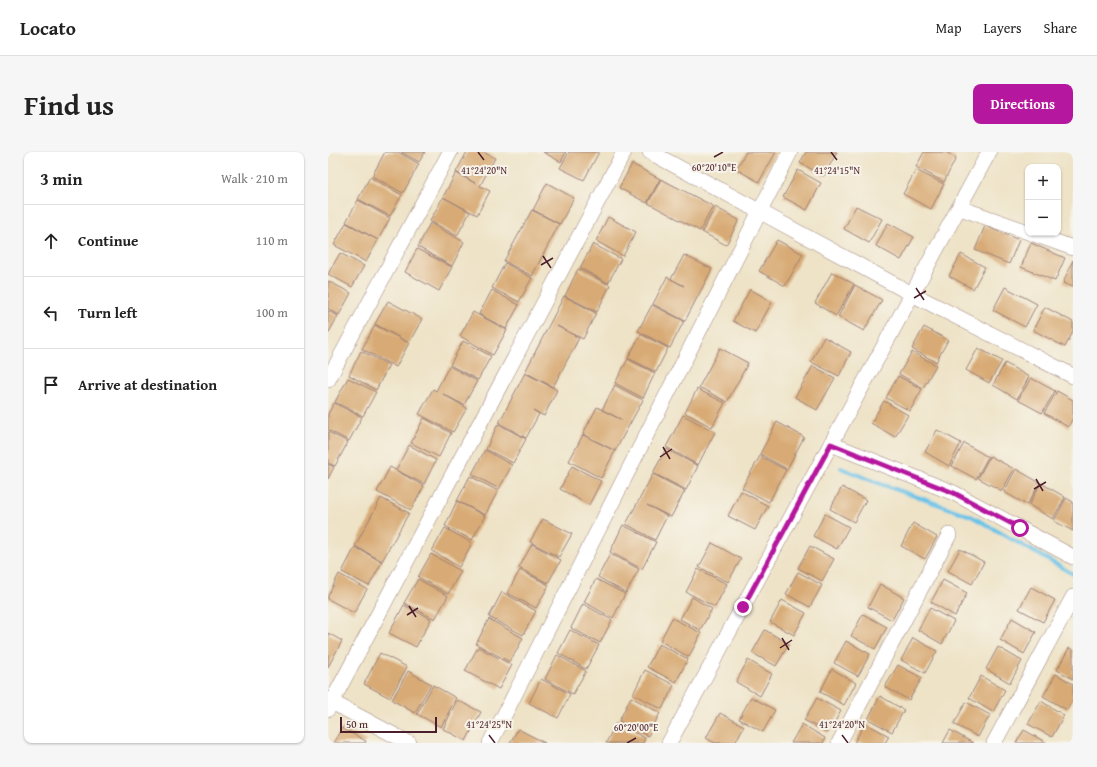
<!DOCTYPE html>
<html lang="en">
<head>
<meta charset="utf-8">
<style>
  body { margin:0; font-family:"Gentium Book Plus",serif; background:#f6f6f6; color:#222 }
  .controls { position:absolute; right:12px; top:12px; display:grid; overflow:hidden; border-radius:8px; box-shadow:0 1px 3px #0004 }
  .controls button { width:36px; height:36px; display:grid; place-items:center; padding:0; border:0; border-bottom:1px solid #e0e0e0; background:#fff; color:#222; font:20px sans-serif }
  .scale { position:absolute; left:12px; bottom:10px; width:97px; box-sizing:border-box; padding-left:4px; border:2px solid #4a1f2b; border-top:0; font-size:11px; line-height:14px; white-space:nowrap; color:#4a1f2b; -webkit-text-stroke:3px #f7f3e8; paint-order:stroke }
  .stop { position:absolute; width:12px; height:12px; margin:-9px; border:3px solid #b5179e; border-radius:50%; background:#fff }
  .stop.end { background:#b5179e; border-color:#fff; box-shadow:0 1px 4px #0008 }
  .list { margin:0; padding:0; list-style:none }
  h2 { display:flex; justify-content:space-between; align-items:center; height:52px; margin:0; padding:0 16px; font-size:17px }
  h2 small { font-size:13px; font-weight:400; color:#767676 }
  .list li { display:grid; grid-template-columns:26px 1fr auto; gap:12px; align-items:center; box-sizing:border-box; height:72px; padding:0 16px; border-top:1px solid #e0e0e0 }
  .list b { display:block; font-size:15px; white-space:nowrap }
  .list em { font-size:13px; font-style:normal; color:#767676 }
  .icon { flex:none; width:22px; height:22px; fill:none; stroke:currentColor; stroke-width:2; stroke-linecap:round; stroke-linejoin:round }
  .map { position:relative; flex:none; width:745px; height:591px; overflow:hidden; border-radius:8px }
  header { display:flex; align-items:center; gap:24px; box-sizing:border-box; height:56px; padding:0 20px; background:#fff; border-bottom:1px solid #e0e0e0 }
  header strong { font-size:19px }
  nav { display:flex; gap:22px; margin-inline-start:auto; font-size:14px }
  .intro { display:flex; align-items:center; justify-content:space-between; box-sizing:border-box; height:96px; padding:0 24px }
  h1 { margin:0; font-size:28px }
  .button { padding:10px 18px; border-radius:8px; background:#b5179e; color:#fff; font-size:14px; font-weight:700 }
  main { display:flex; gap:24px; padding:0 24px }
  aside { flex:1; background:#fff; border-radius:8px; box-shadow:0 1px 3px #0004 }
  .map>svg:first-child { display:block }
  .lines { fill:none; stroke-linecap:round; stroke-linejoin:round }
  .stream { stroke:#6bc3e8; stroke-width:4 }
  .building { fill:#d8aa74 }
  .minor-casing { stroke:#9c8179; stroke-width:16 }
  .minor { stroke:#fff; stroke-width:15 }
  .route { stroke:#b5179e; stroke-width:5 }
  .ticks { fill:none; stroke:#4a1f2b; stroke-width:1.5 }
  .ticks-label { font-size:10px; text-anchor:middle; fill:#4a1f2b; stroke:#f7f3e8; stroke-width:4; stroke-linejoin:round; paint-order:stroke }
</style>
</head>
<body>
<header>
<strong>Locato</strong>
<nav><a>Map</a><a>Layers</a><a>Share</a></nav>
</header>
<div class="intro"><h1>Find us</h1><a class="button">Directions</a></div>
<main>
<aside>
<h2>3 min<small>Walk · 210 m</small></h2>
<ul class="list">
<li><svg class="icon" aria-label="ahead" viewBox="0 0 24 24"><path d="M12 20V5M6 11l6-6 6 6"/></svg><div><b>Continue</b></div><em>110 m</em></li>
<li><svg class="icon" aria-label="left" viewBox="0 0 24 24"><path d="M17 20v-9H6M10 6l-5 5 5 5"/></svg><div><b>Turn left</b></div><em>100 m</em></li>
<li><svg class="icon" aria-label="arrive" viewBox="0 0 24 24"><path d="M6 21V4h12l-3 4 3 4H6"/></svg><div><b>Arrive at destination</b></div></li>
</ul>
</aside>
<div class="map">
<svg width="745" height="591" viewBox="0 0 745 591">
  <rect width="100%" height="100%" fill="#f7f3e8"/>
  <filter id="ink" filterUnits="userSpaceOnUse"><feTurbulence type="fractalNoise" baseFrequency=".025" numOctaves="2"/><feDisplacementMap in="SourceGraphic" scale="8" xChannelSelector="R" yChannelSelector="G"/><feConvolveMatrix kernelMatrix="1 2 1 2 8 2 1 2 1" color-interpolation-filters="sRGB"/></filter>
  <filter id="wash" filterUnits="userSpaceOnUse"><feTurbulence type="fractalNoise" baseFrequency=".012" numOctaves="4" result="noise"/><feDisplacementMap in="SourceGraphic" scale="16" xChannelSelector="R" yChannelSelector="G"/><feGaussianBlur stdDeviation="0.9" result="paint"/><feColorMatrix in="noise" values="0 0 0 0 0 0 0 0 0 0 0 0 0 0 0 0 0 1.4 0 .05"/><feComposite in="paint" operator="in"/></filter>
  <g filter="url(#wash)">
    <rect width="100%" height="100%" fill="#eee3c7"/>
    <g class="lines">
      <path class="stream" d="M513,316l37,15 93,33 102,58"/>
    </g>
    <g id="blocks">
      <path class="building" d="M57,0h13l21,12 -16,29 -31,-17z
        M73,0h24l-6,10z
        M139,0h16l12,6 -15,28 10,5 -13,24 -34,-18 13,-24 19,10 -19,-11z
        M215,0h23l-5,10z
        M241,0h30l-15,28 -24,-12z
        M418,0h30l-17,30 -23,-13z
        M478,0h31l-13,24 -24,-13z
        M596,0h22l10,6 -12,24 -28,-15z
        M304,12l28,15 -13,24 -28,-15z
        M470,18l23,13 -14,27 -24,-13z
        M588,18l28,14 -13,25 -28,-15z
        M42,25l32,18 -12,21 -32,-17z
        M333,27l52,27 -13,25 -52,-28z
        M219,31l27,15 -14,26 -27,-14z
        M115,45l27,15 -13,24 -27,-15z
        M30,48l32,18 -12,22 -32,-18z
        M528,54l26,13 -13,24 -25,-14z
        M387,55l24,13 -13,25 -24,-13z
        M204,58l27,14 -27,52 -28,-15z
        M280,65l28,15 -13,24 -27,-15z
        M18,71l32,17 -12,22 -32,-17z
        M102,71l34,19 -12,24 -34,-19z
        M560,71l26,14 -13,23 -25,-14z
        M657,74l34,14 -10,24 -34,-14z
        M449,88l26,14 -18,32 -26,-15z
        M703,91l34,15 -10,23 -34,-14z
        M265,92l28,15 -13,24 -28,-15z
        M89,97l35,18 -13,24 -34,-19z
        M12,101l24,13 -12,21 -24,-13z
        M633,102l24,13 -12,22 -24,-13z
        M356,103l28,14 -27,52 -32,-17 14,-27 17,9 -13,-7z
        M745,108v27l-10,-4z
        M177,111l27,15 -13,24 -27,-14z
        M250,117l32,16 -13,27 -32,-16z
        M504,120l22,12 -18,32 -21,-13z
        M0,129l23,12 -12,22 -11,-6z
        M527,133l27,15 -18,31 -26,-14z
        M677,135l32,17 -12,23 -32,-17z
        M422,137l22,13 -17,31 -22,-12z
        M164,138l27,15 -13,24 -27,-15z
        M236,144l32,17 -13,26 -26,-13 22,12 -26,49 -28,-15z
        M60,149l34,18 -13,24 -34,-19z
        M324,153l32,16 -14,27 -32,-17z
        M717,155l28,15v10l-8,15 -32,-17z
        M0,159l10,5 -10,18z
        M145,160l34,18 -14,25 -33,-19z
        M47,173l34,18 -13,24 -34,-18z
        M596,175l24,13 -12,22 -24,-13z
        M313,182l27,14 -12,24 -28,-14z
        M496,185l27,15 -12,24 -28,-14z
        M135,189l28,15 -13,24 -28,-15z
        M392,196l28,15 -21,39 -28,-15z
        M650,196l24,13 -13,22 -23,-13z
        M33,199l28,14 -13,25 -27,-15z
        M584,200l24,13 -13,23 -24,-14z
        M300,207l27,14 -12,25 -28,-15z
        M677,211l24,14 -12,22 -24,-14z
        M121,214l28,15 -13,24 -21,-11 24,14 -14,24 -34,-18 14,-25 3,2z
        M485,214l22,12 -18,32 -22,-13z
        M197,221l32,17 -13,26 -11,-6 6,4 -13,24 -27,-15z
        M570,224l24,13 -12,22 -24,-13z
        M20,226l28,14 -13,24 -28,-14z
        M703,226l24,13 -13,22 -24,-13z
        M287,233l28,15 -28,51 -32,-17 14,-27 25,13 -20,-10z
        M369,237l28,14 -13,24 -27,-14z
        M729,239l16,9v18l-5,9 -24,-14z
        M556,249l24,14 -13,22 -24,-14z
        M6,251l28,14 -13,24 -21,-11v-16z
        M355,263l32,17 -17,33 -32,-18z
        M96,266l27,15 -12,24 -28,-14z
        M449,270l27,15 -17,32 -27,-15z
        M170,272l28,15 -13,24 -27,-14z
        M609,278l24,13 -12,23 -24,-14z
        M0,280l20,10 -13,24 -7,-3z
        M255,283l32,16 -14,27 -32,-17z
        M636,291l24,14 -12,22 -24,-13z
        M81,293l27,15 -12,24 -28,-14z
        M338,297l32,17 -12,24 -33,-17z
        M157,298l27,15 -13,24 -27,-15z
        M432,304l26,14 -17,32 -27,-14z
        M662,304l24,13 -12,22 -24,-13z
        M0,312l6,3 -6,12z
        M244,314l29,15 -12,24 -29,-16z
        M62,315l34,19 -13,24 -34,-18z
        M688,317l24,14 -13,22 -23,-13z
        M325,322l32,17 -14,26 -24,-12 20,11 -12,24 -29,-16z
        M142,324l28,15 -13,24 -28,-14z
        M713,331l24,14 -12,22 -24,-14z
        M514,335l24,13 -12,22 -24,-13z
        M413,339l27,15 -13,24 -27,-14z
        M53,346l28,15 -27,48 -27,-15z
        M738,346l7,4v29l-19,-10z
        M129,349l28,15 -13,24 -27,-14z
        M497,362l24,13 -12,22 -24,-13z
        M215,367l29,15 -13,23 -29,-15z
        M585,371l24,14 -12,22 -24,-13z
        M295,373l33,17 -14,27 -32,-17z
        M117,376l27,15 -13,24 -27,-16z
        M384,391l29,16 -13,23 -29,-15z
        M204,392l29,16 -13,23 -29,-15z
        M482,394l24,13 -12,22 -24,-13z
        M27,395l27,15 -13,24 -27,-14z
        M632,397l24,13 -12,22 -24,-13z
        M103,402l30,17 -13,23 -30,-17z
        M282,402l29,15 -13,24 -28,-16z
        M370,417l29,15 -12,23 -29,-15z
        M192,418l29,15 -13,23 -29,-15z
        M470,420l24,13 -12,22 -24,-13z
        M11,422l28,15 -13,24 -26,-14v-3z
        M90,427l30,17 -13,23 -31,-16z
        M268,427l29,15 -12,24 -29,-16z
        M615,428l24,13 -12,23 -24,-14z
        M552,432l24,14 -12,22 -24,-13z
        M703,435l24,13 -12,22 -24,-13z
        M174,440l34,19 -13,24 -34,-18z
        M364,445l20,12 -12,21 -20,-11z
        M454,448l24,13 -12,22 -24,-13z
        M255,452l29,16 -12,23 -29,-15z
        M76,453l27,14 -15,28 -27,-14z
        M602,456l24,13 -12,23 -24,-14z
        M535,462l24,13 -12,22 -24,-13z
        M344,466l29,15 -12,24 -29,-16z
        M684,466l24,14 -12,22 -24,-14z
        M161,467l34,19 -13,24 -34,-18z
        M242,478l29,15 -13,24 -28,-16z
        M437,478l24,14 -13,22 -24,-13z
        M0,481l14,8 -14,26z
        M585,486l24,13 -12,22 -24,-13z
        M518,489l24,13 -12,22 -24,-13z
        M331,492l29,15 -12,23 -29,-15z
        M150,495l34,18 -13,24 -34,-18z
        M670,495l24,14 -12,22 -24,-14z
        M741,496l4,2v29l-16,-9z
        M52,501l27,14 -17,31 -26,-14z
        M229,503l29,16 -13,23 -28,-15z
        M420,508l24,14 -12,22 -24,-14z
        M570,513l24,13 -13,22 -24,-13z
        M504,517l24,14 -12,22 -24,-13z
        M317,518l29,15 -12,24 -29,-15z
        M80,519l23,13 -16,29 -23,-13z
        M728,522l17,10v15l-6,11 -24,-14z
        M653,524l24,14 -12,22 -24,-14z
        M213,527l29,15 -12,24 -29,-15z
        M105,533l23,13 -15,29 -24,-13z
        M552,544l24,14 -12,22 -24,-13z
        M303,545l29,16 -12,23 -29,-15z
        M423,545l24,13 -12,22 -24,-13z
        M489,546l24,13 -13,22 -24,-13z
        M129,548l24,12 -15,29 -23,-12z
        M713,549l23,14 -12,22 -24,-13z
        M638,550l24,13 -12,22 -24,-13z
        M392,561l24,13 -9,17h-20l-9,-5z
        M288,571l29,15 -2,5h-37z
        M537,571l24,13 -4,7h-31z
        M474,572l23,14 -2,5h-32z
        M14,576l24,13 -1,2h-32z
        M190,577l27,14h-35z
        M622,578l23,13h-30z
        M696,578l23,13h-31z"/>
    </g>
  </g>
  <g filter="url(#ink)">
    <use href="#blocks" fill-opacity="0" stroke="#9c8179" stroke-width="1"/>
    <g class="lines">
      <defs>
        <path id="minor" d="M322,0l262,142 161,82
          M632,56l68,24
          M703,81l42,15
          M0,228l122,-228
          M503,292l123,49 119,64
          M0,548l81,43
          M0,557l296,-557
          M162,591l300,-591
          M341,591l320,-591
          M511,591l110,-208
          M666,591l79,-146"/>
      </defs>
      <use href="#minor" class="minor-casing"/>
      <use href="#minor" class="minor"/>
    </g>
  </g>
  <g class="lines" filter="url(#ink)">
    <path class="route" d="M415,455l88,-163 123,49 66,35"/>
  </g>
  <path class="ticks" d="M150,0l6,8M503,0l6,8M386,5l9,-5M215,104l8,12M213,113l12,-7M588,136l8,12M586,146l12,-7M335,295l7,12M332,305l12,-8M708,327l7,12M706,337l12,-7M81,454l7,11M79,463l11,-7M454,486l7,12M452,496l12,-8M161,583l6,8M514,583l6,8M299,591l9,-5"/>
  <g class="ticks-label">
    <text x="386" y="19">60°20'10"E</text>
    <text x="156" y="22">41°24'20"N</text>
    <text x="509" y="22">41°24'15"N</text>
    <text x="161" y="576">41°24'25"N</text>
    <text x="514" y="576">41°24'20"N</text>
    <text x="308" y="579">60°20'00"E</text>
  </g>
</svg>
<div class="controls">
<button>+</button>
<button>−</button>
</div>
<div class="scale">50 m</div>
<div class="stop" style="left:692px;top:376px"></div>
<div class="stop end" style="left:415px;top:455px"></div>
</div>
</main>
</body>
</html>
